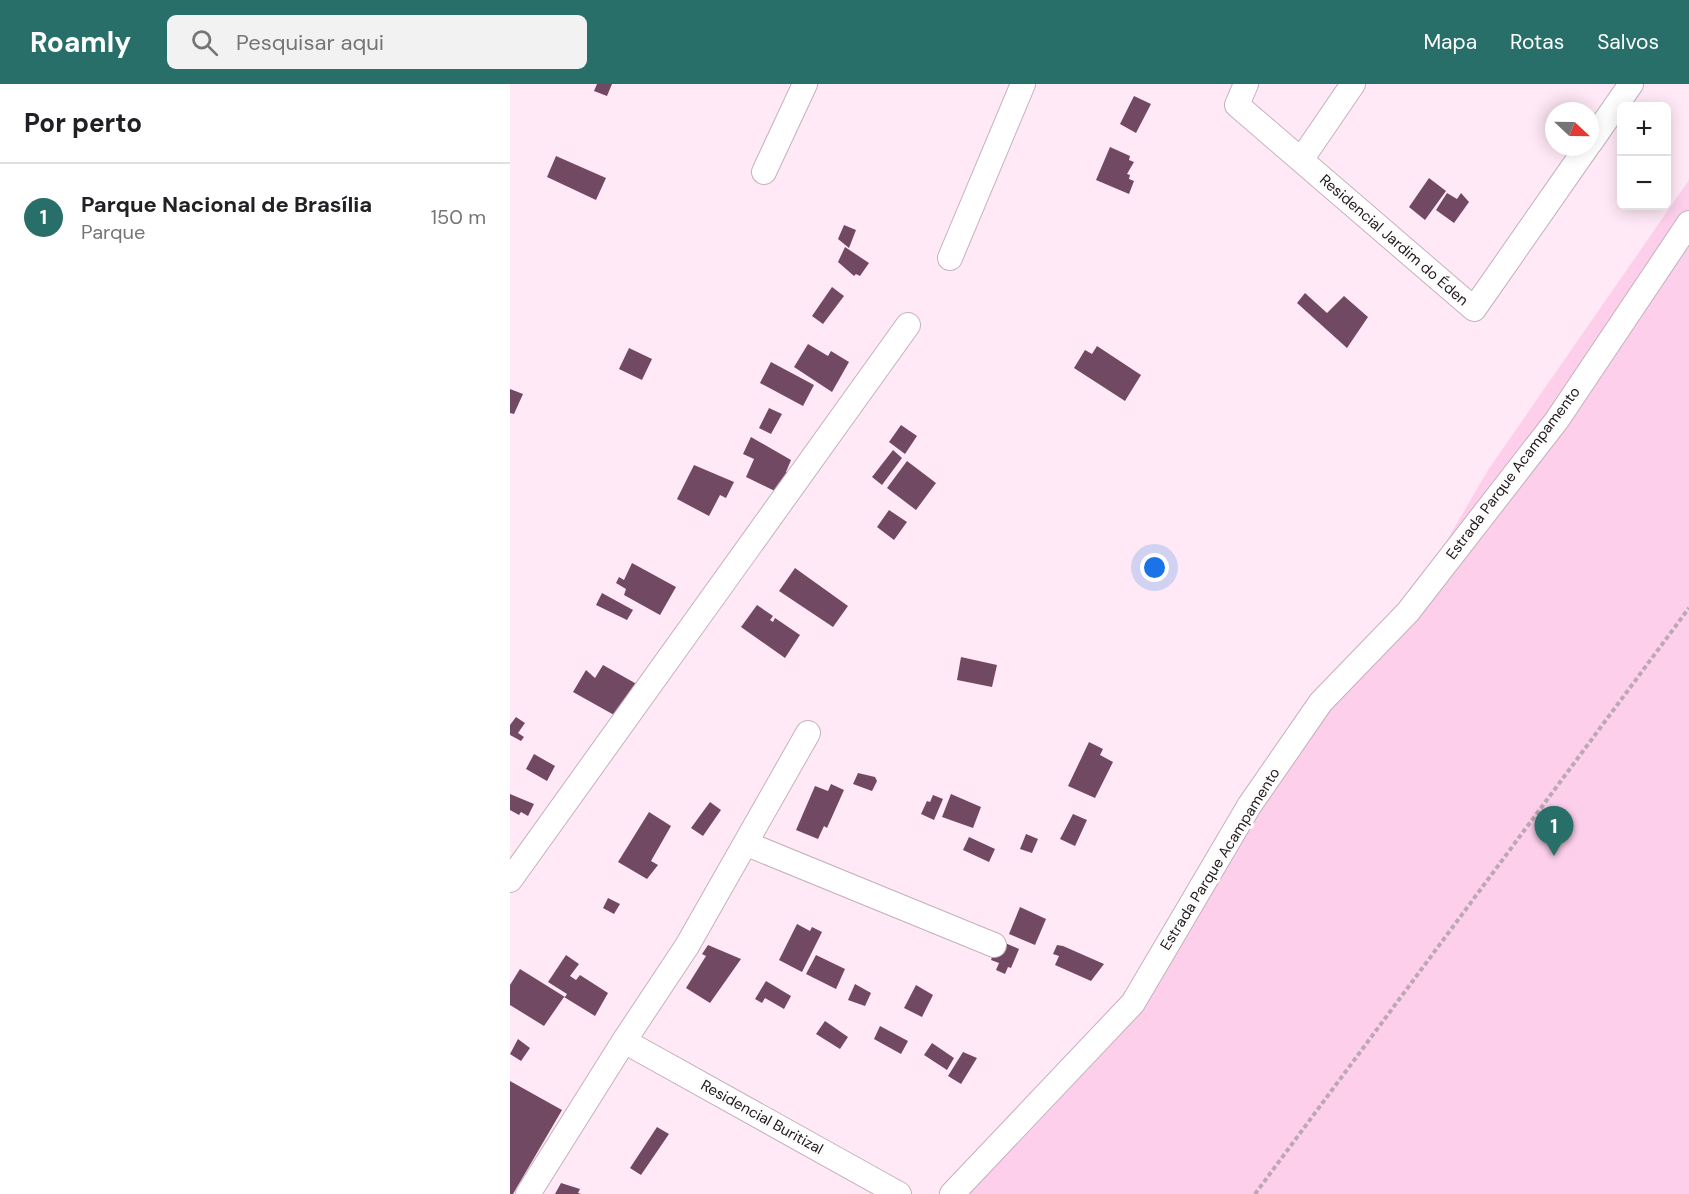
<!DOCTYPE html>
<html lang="pt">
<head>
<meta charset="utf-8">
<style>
  body { margin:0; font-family:"DM Sans",sans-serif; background:#f2f2f2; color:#202124 }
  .controls { position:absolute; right:18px; top:18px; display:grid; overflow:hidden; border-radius:9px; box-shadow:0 3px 15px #0003 }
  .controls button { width:54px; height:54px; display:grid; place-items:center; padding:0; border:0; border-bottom:2px solid #e0e0e0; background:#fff; color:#202124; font:30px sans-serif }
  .compass { position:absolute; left:1035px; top:18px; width:54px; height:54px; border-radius:50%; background:#fff; box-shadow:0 3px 15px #0003; rotate:112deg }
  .you { position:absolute; left:645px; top:484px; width:21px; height:21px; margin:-15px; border:4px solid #fff; border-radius:50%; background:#1a73e8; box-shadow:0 0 0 9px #1a73e833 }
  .badge { display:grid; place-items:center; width:39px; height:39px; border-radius:50%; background:#276f68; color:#fff; font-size:20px; font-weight:700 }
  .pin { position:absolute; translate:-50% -50px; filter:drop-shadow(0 2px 3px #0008) }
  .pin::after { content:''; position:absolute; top:32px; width:21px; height:18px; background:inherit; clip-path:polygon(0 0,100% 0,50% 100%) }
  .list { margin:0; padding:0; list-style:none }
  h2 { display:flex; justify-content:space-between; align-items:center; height:78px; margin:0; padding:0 24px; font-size:26px }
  h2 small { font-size:20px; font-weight:400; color:#757577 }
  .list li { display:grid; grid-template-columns:39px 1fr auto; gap:18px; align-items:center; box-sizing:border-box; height:108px; padding:0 24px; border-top:2px solid #e0e0e0 }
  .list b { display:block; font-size:22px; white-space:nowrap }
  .list p { margin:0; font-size:20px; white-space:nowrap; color:#757577 }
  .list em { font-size:20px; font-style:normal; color:#757577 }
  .icon { flex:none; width:33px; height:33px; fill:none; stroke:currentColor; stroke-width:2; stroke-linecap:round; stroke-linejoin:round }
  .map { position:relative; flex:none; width:1179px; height:1110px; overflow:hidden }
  header { display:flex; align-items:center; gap:36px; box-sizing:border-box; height:84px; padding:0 30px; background:#276f68; color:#fff }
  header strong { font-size:28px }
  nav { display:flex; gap:33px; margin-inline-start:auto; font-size:21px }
  .search { width:420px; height:54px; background:#f2f2f2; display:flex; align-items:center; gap:15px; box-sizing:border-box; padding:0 21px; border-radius:9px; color:#757577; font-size:22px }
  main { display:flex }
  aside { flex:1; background:#fff }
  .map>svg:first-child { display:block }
  .green { fill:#fdcfeb }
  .building { fill:#724963 }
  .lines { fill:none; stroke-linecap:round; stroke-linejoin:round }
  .minor-casing { stroke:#c5b0bd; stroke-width:26 }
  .path { stroke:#baa9b3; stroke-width:4; stroke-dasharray:4.5 3; stroke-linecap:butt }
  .minor { stroke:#fff; stroke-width:24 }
  .labels { text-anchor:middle; stroke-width:6; stroke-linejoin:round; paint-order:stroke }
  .street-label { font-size:15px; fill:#1f181c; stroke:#fdfdfd }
</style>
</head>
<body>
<header>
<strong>Roamly</strong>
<div class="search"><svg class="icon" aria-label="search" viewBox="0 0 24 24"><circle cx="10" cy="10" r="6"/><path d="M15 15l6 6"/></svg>Pesquisar aqui</div>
<nav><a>Mapa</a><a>Rotas</a><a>Salvos</a></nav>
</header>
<main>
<aside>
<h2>Por perto<small></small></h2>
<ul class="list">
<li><span class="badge">1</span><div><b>Parque Nacional de Brasília</b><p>Parque</p></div><em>150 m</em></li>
</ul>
</aside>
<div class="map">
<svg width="1179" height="1110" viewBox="0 0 1179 1110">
  <rect width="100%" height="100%" fill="#ffe9f6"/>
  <path class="green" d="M1179,96v1014h-746l174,-191 83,-123 229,-309 59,-101z"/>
  <path class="building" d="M87,0h15l-5,12 -13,-5z
    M624,12l17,8 -15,29 -16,-9z
    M600,63l20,9 -1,4 5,2 -7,12 3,1 -1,4 5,2 -5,13 -33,-14z
    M46,72l50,22 -10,22 -49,-23z
    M919,94l17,13 -21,29 -16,-13z
    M937,109l10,6 4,-6 8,9 -15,21 -18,-13z
    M334,141l12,5 -7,18 -11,-9z
    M335,163l24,16 -9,13 -4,-2 -2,2 -16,-14z
    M322,203l12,9 -21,28 -11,-8z
    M795,209l22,20 17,-17 24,21 -21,31 -50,-45z
    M298,260l20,12 3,-5 18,11 -17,30 -38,-25z
    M587,262l44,29 -16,26 -51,-33 11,-18 7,4z
    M119,264l23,11 -10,21 -23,-11z
    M261,278l43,23 -11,21 -43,-23z
    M0,305l13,5 -9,20 -4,-1z
    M259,324l13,6 -11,20 -12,-6z
    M391,341l16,11 -12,18 -16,-12z
    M241,353l40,23 -5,12 6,3 -13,18 -33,-16 8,-18 -11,-5z
    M383,366l9,8 -20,27 -10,-8z
    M397,377l29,22 -20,27 -29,-22z
    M184,381l40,17 -8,16 -6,-3 -11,21 -32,-17z
    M379,426l18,12 -13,18 -17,-13z
    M122,479l44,24 -16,28 -36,-20 2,-6 -10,-6 3,-6 5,3z
    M285,484l53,38 -15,21 -54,-36z
    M92,509l31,17 -6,10 -31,-15z
    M247,521l16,11 -3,4 3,2 2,-4 25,17 -15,23 -44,-31z
    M451,573l36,8 -5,22 -35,-7z
    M93,581l46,26 -26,29 -50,-28 13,-22 9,8z
    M6,633l9,6 -7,10 6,4 -3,4 -11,-6v-10z
    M579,658l14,7 -3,6 13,7 -18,36 -27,-12z
    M24,670l21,12 -8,15 -21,-12z
    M348,689l17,4 2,4 -5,10 -19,-7z
    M321,700l13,6 -17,38 -3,-2 -6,13 -22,-9 19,-44 13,5z
    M0,710l24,10 -6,12 -7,-4 -2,3 -9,-5z
    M441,710l30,13 -8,21 -31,-11z
    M423,711l10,4 -9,21 -13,-6 6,-13 3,1z
    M200,718l11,8 -18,26 -12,-8z
    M139,728l22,14 -20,35 7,4 -11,14 -29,-17z
    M563,730l14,6 -12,26 -15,-7z
    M516,750l12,5 -6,14 -12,-4z
    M459,753l26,12 -6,13 -26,-12z
    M98,814l12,6 -6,10 -11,-6z
    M510,823l26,12 -11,26 -26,-11z
    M287,840l13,7 2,-4 10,5 -20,40 -23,-12z
    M488,856l21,9 -8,19 -3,-1 -3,7 -9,-4 3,-7 -8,-3z
    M198,861l33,14 -31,44 -24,-15 20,-32 -4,-2z
    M547,861l6,1 41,18 -13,17 -36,-16 4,-9 -6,-2z
    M56,871l13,9 -9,12 6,4 4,-5 28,18 -13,23 -31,-19 -20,29 -34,-21v-20l10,-16 45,28 2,-3 -19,-12z
    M306,871l29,14 -9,20 -30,-15z
    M256,897l25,15 -7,13 -19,-11 -3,5 -7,-4z
    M345,900l16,9 -6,13 -17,-6z
    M406,901l17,10 -11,22 -18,-9z
    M315,937l23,16 -8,12 -24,-15z
    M370,942l28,15 -7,13 -27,-15z
    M8,955l12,9 -9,13 -11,-7z
    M422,959l22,15 -7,12 -23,-15z
    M453,968l14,6 -16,26 -13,-8z
    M0,997l52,29 -49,84h-3z
    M147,1043l12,7 -28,41 -11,-7z
    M51,1099l19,6 -2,4 3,1h-26z"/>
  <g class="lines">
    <defs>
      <path id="minor" d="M736,0l-9,21 237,204 113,-162
        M1080,59l41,-59
        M791,76l52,-76
        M254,88l41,-88
        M440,174l73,-174
        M237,760l247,101
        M0,796l398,-555
        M114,957l275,153
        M18,1110l96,-153 63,-95 121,-213
        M442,1110l181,-191 116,-197 72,-104 87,-90 149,-192 132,-197"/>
    </defs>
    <use href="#minor" class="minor-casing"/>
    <path class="path" d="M745,1110l434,-586"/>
    <use href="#minor" class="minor"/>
  </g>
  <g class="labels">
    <g class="street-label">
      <text transform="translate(884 156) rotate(41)" y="5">Residencial Jardim do Éden</text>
      <text transform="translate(1003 389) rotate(-53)" y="5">Estrada Parque Acampamento</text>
      <text transform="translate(710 775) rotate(-58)" y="5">Estrada Parque Acampamento</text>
      <text transform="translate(252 1033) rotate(29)" y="5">Residencial Buritizal</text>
    </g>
  </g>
</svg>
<div class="controls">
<button>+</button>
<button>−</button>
</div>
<svg class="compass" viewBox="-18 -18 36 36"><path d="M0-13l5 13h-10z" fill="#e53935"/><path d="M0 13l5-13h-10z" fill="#757577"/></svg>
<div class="you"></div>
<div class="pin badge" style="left:1044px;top:772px">1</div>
</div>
</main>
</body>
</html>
